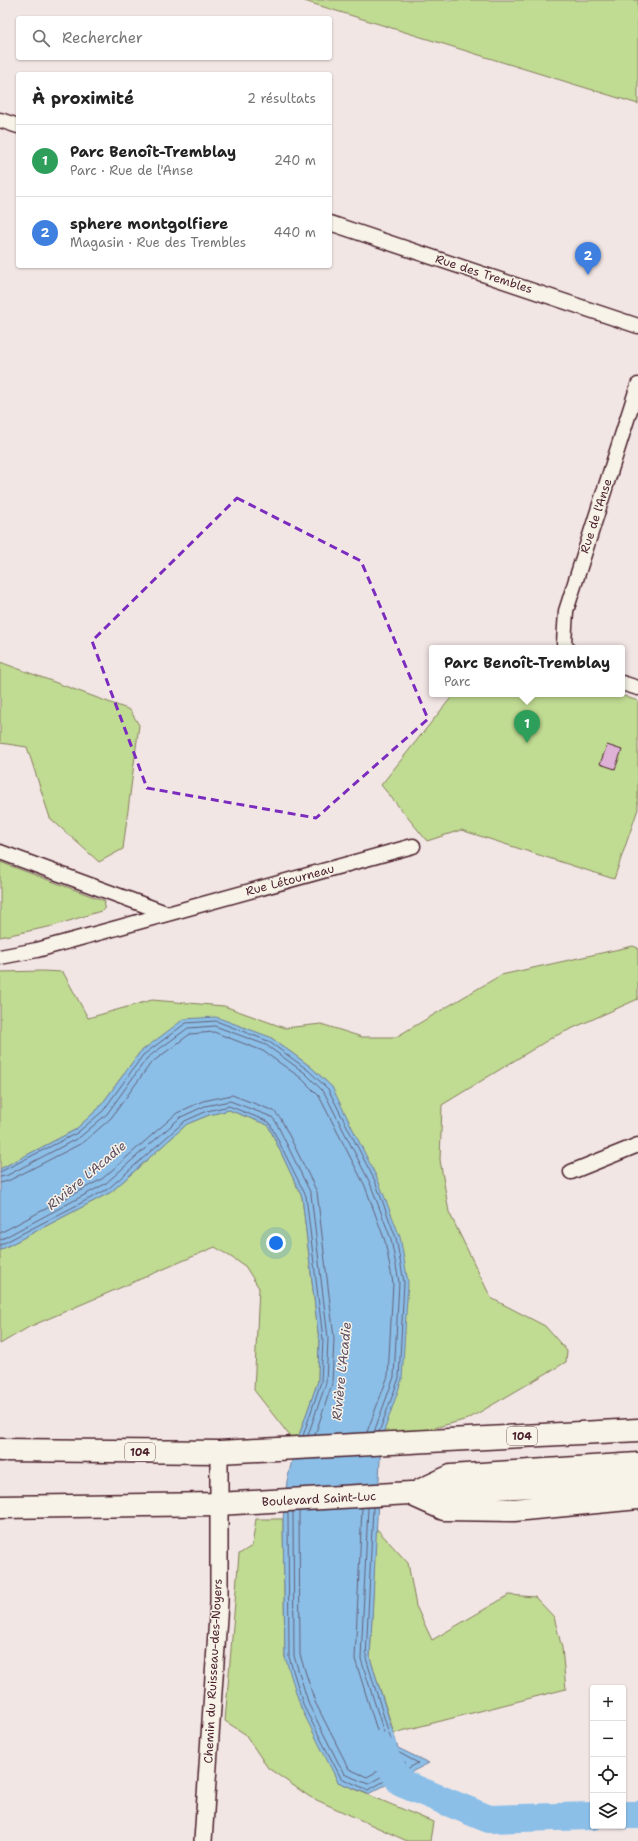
<!DOCTYPE html>
<html lang="fr">
<head>
<meta charset="utf-8">
<style>
  body { margin:0; font-family:"Shantell Sans",sans-serif; background:#f6f6f6; color:#222 }
  .controls { position:absolute; right:12px; bottom:12px; display:grid; overflow:hidden; border-radius:4px; box-shadow:0 1px 3px #0004 }
  .controls button { width:36px; height:36px; display:grid; place-items:center; padding:0; border:0; border-bottom:1px solid #e0e0e0; background:#fff; color:#222; font:20px sans-serif }
  .you { position:absolute; left:276px; top:1243px; width:14px; height:14px; margin:-10px; border:3px solid #fff; border-radius:50%; background:#1a73e8; box-shadow:0 0 0 6px #1a73e833 }
  .badge { display:grid; place-items:center; width:26px; height:26px; border-radius:50%; background:#2563eb; color:#fff; font-size:13px; font-weight:700 }
  .pin { position:absolute; translate:-50% -33px; filter:drop-shadow(0 1px 2px #0008) }
  .pin::after { content:''; position:absolute; top:21px; width:14px; height:12px; background:inherit; clip-path:polygon(0 0,100% 0,50% 100%) }
  .popup { position:absolute; left:429px; top:645px; width:196px; height:52px; box-sizing:border-box; display:grid; place-content:center; border-radius:4px; background:#fff; filter:drop-shadow(0 1px 3px #0005); font-size:13px; white-space:nowrap; color:#767676 }
  .popup b { font-size:15px; color:#222 }
  .popup::after { content:''; position:absolute; left:50%; top:100%; margin-left:-8px; border:8px solid transparent; border-top-color:#fff }
  .list { margin:0; padding:0; list-style:none }
  h2 { display:flex; justify-content:space-between; align-items:center; height:52px; margin:0; padding:0 16px; font-size:17px }
  h2 small { font-size:13px; font-weight:400; color:#767676 }
  .list li { display:grid; grid-template-columns:26px 1fr auto; gap:12px; align-items:center; box-sizing:border-box; height:72px; padding:0 16px; border-top:1px solid #e0e0e0 }
  .list b { display:block; font-size:15px; white-space:nowrap }
  .list p { margin:0; font-size:13px; white-space:nowrap; color:#767676 }
  .list em { font-size:13px; font-style:normal; color:#767676 }
  .icon { flex:none; width:22px; height:22px; fill:none; stroke:currentColor; stroke-width:2; stroke-linecap:round; stroke-linejoin:round }
  .map { position:relative; flex:none; width:638px; height:1841px; overflow:hidden }
  .search { position:absolute; background:#fff; box-shadow:0 1px 3px #0004; left:16px; top:16px; width:316px; height:44px; display:flex; align-items:center; gap:10px; box-sizing:border-box; padding:0 14px; border-radius:4px; color:#767676; font-size:15px }
  .panel { position:absolute; background:#fff; box-shadow:0 1px 3px #0004; left:16px; top:72px; width:316px; height:196px; border-radius:4px }
  .map>svg:first-child { display:block }
  .green { fill:#c0db92; stroke:#857d5e }
  .water { fill:#8bbfe8; stroke:#717f9c }
  .lines { fill:none; stroke-linecap:round; stroke-linejoin:round }
  .shore { stroke:#645f77; stroke-width:1 }
  .river { stroke:#8bbfe8; stroke-width:28 }
  .building { fill:#ddb2d6; stroke:#4a1f2b }
  .minor-casing { stroke:#4a1f2b; stroke-width:17 }
  .tertiary-casing { stroke:#4a1f2b; stroke-width:20 }
  .primary-casing { stroke:#4a1f2b; stroke-width:25 }
  .minor { stroke:#f7f3e8; stroke-width:14 }
  .tertiary { stroke:#f7f3e8; stroke-width:17 }
  .primary { stroke:#f7f3e8; stroke-width:22 }
  .marked { fill:none; stroke:#7b2cbf; stroke-width:3; stroke-dasharray:8 5; stroke-linejoin:round }
  .labels { text-anchor:middle; stroke-width:3; stroke-linejoin:round; paint-order:stroke }
  .shield { fill:#f7f3e8; stroke:#7e5f64; stroke-width:1 }
  .shield-label { font-size:11px; font-weight:bold; fill:#4a1f2b }
  .street-label { font-size:12px; fill:#4a1f2b; stroke:#f7f3e8 }
  .water-label { font-size:13px; font-style:italic; fill:#5e4f64; stroke:#f7f3e8 }
</style>
</head>
<body>
<div class="map">
<svg width="638" height="1841" viewBox="0 0 638 1841">
  <rect width="100%" height="100%" fill="#f2e6e4"/>
  <filter id="ink" filterUnits="userSpaceOnUse"><feTurbulence type="fractalNoise" baseFrequency=".025" numOctaves="2"/><feDisplacementMap in="SourceGraphic" scale="8" xChannelSelector="R" yChannelSelector="G"/><feConvolveMatrix kernelMatrix="1 2 1 2 8 2 1 2 1" color-interpolation-filters="sRGB"/></filter>
  <g filter="url(#ink)">
    <path class="green" d="M301,0h337v104z
      M0,662l130,48 9,15 -16,124 -24,13 -49,-44 -23,-71 -27,-4z
      M454,694h164l20,7v108l-24,70 -153,-49 -34,11 -46,-56z
      M0,862l105,39 -1,9 -51,16 -53,11z
      M633,946l5,2v51l-85,38 -111,68 -2,55 9,52 42,86 54,28 22,25 -1,11 -98,57 -68,18 -19,3 -49,-353 -21,-20 -41,-30 -130,15 -41,56 -24,22 -75,39v-197l42,-1 21,1 25,46 64,-18 72,6 61,22 36,-4 41,13h34l105,-62z
      M229,1110l39,15 34,72 17,143 -1,41 -22,63 -42,-54 5,-102 -14,-22 -30,-19 -186,80 -29,17v-94l111,-58 76,-68 22,-9z
      M256,1519h27l2,138 53,125 95,40 -3,19h-23l-97,-44 -42,-29 -23,-34 -20,-13 14,-167 13,-8z
      M376,1528l32,35 8,43 16,34 77,-45 26,2 19,20 8,31 4,41 -172,44 -24,-75z"/>
    <path class="water" d="M216,1017l54,20 41,30 21,20 46,93 22,57 8,45 -6,97 -21,61 -11,218 28,90 31,15 -61,31 -30,-12 -37,-74 -16,-51 -2,-138 4,-38 9,-37 22,-63 1,-41 -17,-143 -34,-72 -39,-15 -20,5 -22,9 -76,68 -111,58v-81l75,-39 24,-22 41,-56 44,-33z"/>
    <g class="lines">
      <path class="shore" d="M0,1172l77,-39 26,-22 40,-56 43,-32 30,-2 52,20 40,29 20,19 47,92 21,57 8,44 -5,96 -20,54
        M0,1177l6,-1 74,-39 27,-23 40,-56 41,-30 27,-2 51,19 39,28 19,19 46,91 21,56 8,43 -5,95 -20,55
        M0,1183l8,-2 76,-39 27,-24 40,-55 39,-29 24,-2 49,19 38,27 18,18 46,90 20,55 8,42 -5,93 -21,56
        M0,1233l102,-54 75,-66 26,-12 29,-6 42,16 7,8 36,73 17,146 -2,46 -17,51
        M0,1240l105,-56 76,-67 24,-11 25,-5 42,16 4,5 35,72 17,144 -2,45 -18,52
        M0,1245l108,-56 77,-68 22,-10 22,-5 40,16 37,74 17,143 -2,43 -18,54
        M299,1511l1,144 15,47 34,67 18,8 26,-14 -9,-10 -29,-94 7,-151
        M288,1512l1,145 15,50 37,71 27,12 50,-27 -24,-13 -28,-92 7,-151
        M293,1512l1,144 15,49 35,69 24,10 38,-21 -16,-11 -29,-93 7,-152"/>
      <path class="river" d="M378,1745l23,38 88,36 104,-3
        M623,1815h15"/>
    </g>
    <path class="building" d="M607,745l15,5 -7,19 -15,-5z"/>
    <g class="lines">
      <defs>
        <path id="minor" d="M0,120l18,6
          M330,223l308,103
          M567,648l-3,-5 2,-32 72,-226
          M622,683l16,5
          M0,852l166,61
          M0,957l37,-7 376,-104
          M571,1172l67,-27"/>
        <path id="tertiary" d="M203,1841l16,-239v-150"/>
        <path id="primary" d="M0,1450l219,2 419,-22
          M421,1490l30,-14 187,-12
          M415,1496l29,13 70,1 124,-12
          M0,1507l218,-3 420,-24"/>
      </defs>
      <use href="#minor" class="minor-casing"/>
      <use href="#tertiary" class="tertiary-casing"/>
      <use href="#primary" class="primary-casing"/>
      <use href="#minor" class="minor"/>
      <use href="#tertiary" class="tertiary"/>
      <use href="#primary" class="primary"/>
    </g>
  </g>
  <path class="marked" d="M237,498l124,63 67,158 -112,99 -169,-30 -55,-147z"/>
  <g class="labels">
    <g class="shield">
      <rect x="507" y="1427" width="30" height="18" rx="3"/>
      <rect x="125" y="1443" width="30" height="18" rx="3"/>
    </g>
    <g class="shield-label">
      <text x="522" y="1440">104</text>
      <text x="140" y="1456">104</text>
    </g>
    <g class="street-label">
      <text transform="translate(484 274) rotate(18)" y="4">Rue des Trembles</text>
      <text transform="translate(596 516) rotate(-72)" y="4">Rue de l'Anse</text>
      <text transform="translate(290 880) rotate(-15)" y="4">Rue Létourneau</text>
      <text transform="translate(319 1499) rotate(-3)" y="4">Boulevard Saint-Luc</text>
      <text transform="translate(213 1671) rotate(-87)" y="4">Chemin du Ruisseau-des-Noyers</text>
    </g>
    <g class="water-label">
      <text transform="translate(86 1175) rotate(-40)" y="5">Rivière L'Acadie</text>
      <text transform="translate(341 1371) rotate(-84)" y="5">Rivière L'Acadie</text>
    </g>
  </g>
</svg>
<div class="controls">
<button>+</button>
<button>−</button>
<button><svg class="icon" aria-label="locate" viewBox="0 0 24 24"><circle cx="12" cy="12" r="6"/><path d="M12 2v4M12 18v4M2 12h4M18 12h4"/></svg></button>
<button><svg class="icon" aria-label="layers" viewBox="0 0 24 24"><path d="M12 4l9 5-9 5-9-5zM3 14l9 5 9-5"/></svg></button>
</div>
<div class="you"></div>
<div class="pin badge" style="left:527px;top:743px;background:#2e9e5b">1</div>
<div class="popup"><b>Parc Benoît-Tremblay</b>Parc</div>
<div class="pin badge" style="left:588px;top:275px;background:#3f7fe0">2</div>
<div class="search"><svg class="icon" aria-label="search" viewBox="0 0 24 24"><circle cx="10" cy="10" r="6"/><path d="M15 15l6 6"/></svg>Rechercher</div>
<section class="panel">
<h2>À proximité<small>2 résultats</small></h2>
<ul class="list">
<li><span class="badge" style="background:#2e9e5b">1</span><div><b>Parc Benoît-Tremblay</b><p>Parc · Rue de l'Anse</p></div><em>240 m</em></li>
<li><span class="badge" style="background:#3f7fe0">2</span><div><b>sphere montgolfiere</b><p>Magasin · Rue des Trembles</p></div><em>440 m</em></li>
</ul>
</section>
</div>
</body>
</html>
